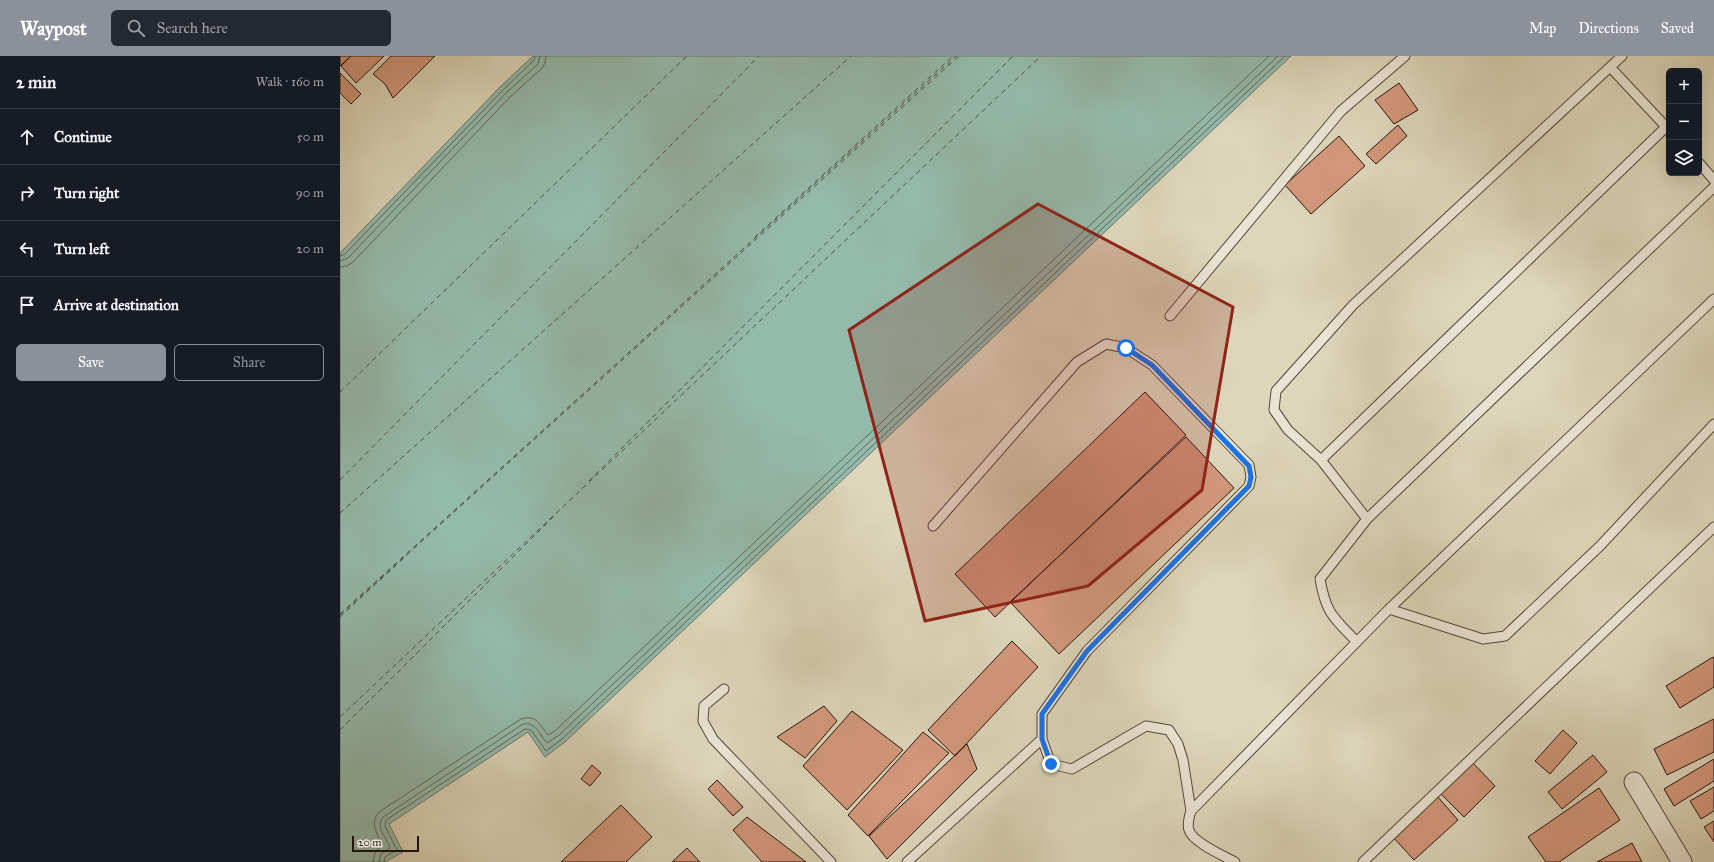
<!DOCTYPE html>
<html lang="en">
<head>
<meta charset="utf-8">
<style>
  body { margin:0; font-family:"IM FELL Great Primer",serif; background:#242831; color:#f1f3f6 }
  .controls { position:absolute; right:12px; top:12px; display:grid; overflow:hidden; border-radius:6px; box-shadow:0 4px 16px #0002 }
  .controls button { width:36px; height:36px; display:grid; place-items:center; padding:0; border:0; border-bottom:1px solid #363941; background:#171b24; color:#f1f3f6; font:20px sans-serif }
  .scale { position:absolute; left:12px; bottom:10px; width:67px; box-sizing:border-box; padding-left:4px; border:2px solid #27150c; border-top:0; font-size:11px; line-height:14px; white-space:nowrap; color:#27150c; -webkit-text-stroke:3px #e9e4d3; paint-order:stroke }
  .stop { position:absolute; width:12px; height:12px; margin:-9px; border:3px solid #1a73e8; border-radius:50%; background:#fff }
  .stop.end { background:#1a73e8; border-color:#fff; box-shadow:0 1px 4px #0008 }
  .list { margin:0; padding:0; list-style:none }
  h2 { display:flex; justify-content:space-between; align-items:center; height:52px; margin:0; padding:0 16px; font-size:17px }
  h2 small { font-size:13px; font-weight:400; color:#9ea1a6 }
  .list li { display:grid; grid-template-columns:26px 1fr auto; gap:12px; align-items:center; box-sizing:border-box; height:56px; padding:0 16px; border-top:1px solid #363941 }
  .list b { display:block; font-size:15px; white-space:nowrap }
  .list em { font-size:13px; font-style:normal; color:#9ea1a6 }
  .actions { display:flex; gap:8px; padding:12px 16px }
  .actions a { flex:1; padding:9px 0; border:1px solid #8c9099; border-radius:6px; text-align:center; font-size:14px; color:#8c9099 }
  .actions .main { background:#8c9099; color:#fff }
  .icon { flex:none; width:22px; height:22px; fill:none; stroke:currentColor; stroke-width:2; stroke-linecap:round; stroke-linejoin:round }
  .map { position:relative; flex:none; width:1374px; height:806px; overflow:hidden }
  header { display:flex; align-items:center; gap:24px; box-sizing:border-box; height:56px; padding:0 20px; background:#8c9099; color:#fff }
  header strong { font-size:19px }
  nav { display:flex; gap:22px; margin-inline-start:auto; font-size:14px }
  .search { width:280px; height:36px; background:#242831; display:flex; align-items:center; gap:10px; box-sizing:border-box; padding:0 14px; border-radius:6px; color:#9ea1a6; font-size:15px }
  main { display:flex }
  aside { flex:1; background:#171b24 }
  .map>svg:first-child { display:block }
  .water { fill:#94baab; stroke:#68786b }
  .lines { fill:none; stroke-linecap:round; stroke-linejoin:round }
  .shore { stroke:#5e685c; stroke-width:1 }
  .ferry { stroke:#4d4f44; stroke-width:1; stroke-dasharray:5 4; stroke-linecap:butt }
  .building { fill:#d3987c; stroke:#27150c }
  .service-casing { stroke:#544538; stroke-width:11 }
  .minor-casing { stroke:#544538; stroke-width:21 }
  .service { stroke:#e9e4d3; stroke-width:9 }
  .minor { stroke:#e9e4d3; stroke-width:19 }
  .route { stroke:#1a73e8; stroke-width:5 }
  .marked { fill:#8f2418; fill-opacity:0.2; stroke:#8f2418; stroke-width:3; stroke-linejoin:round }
</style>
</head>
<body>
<header>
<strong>Waypost</strong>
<div class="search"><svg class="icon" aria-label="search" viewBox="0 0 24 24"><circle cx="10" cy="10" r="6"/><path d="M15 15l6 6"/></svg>Search here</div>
<nav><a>Map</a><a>Directions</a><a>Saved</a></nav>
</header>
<main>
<aside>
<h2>2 min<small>Walk · 160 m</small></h2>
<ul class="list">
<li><svg class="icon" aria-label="ahead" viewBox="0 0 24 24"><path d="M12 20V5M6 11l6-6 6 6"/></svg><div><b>Continue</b></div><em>50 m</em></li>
<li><svg class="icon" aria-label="right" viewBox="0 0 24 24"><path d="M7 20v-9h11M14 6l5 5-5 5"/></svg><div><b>Turn right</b></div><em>90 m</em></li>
<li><svg class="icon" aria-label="left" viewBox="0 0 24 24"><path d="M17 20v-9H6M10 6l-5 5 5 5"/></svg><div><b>Turn left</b></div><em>20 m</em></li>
<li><svg class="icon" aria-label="arrive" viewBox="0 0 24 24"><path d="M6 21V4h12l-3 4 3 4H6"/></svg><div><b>Arrive at destination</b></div></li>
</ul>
<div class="actions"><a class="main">Save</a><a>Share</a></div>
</aside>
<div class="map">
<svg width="1374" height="806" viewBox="0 0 1374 806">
  <rect width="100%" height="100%" fill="#ddd6bb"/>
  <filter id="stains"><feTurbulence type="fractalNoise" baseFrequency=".005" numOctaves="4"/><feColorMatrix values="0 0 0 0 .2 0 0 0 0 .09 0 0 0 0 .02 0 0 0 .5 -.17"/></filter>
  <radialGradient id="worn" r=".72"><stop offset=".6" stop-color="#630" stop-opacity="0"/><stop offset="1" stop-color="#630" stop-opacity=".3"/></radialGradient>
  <path class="water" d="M193,0h758l-726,686 -20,15 -17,-25 -139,92 14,28 -18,10h-45v-609l160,-166z"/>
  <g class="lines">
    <path class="shore" d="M0,200l5,-2 158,-164 31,-30 1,-4
      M0,205l8,-3 158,-165 32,-29 2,-8
      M0,211l7,-1 6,-4 157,-165 32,-29 3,-5 1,-7
      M33,806l2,-9 7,-8c-4,-11 -13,-21 -3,-33l142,-93c15,-5 19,6 27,16l7,-4 714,-675
      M39,806l2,-8 9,-6c-3,-10 -15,-21 -7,-31l140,-93c13,-3 17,12 24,19l12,-8 719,-679
      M44,806l1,-5 12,-7 -12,-24 1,-6 139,-91 6,1 15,21 16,-12 723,-683"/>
    <path class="ferry" d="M415,181l198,-181
      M0,336l347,-336
      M0,424l419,-424
      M249,425l424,-425
      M0,457l511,-457
      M0,558l616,-558
      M0,559l619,-559
      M0,561l67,-62
      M0,661l701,-661
      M0,674l217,-217"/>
  </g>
  <path class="building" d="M0,0h11l-11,10z
    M11,0h33l-28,27 -15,-17z
    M51,0h44l-42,42 -8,-14 -12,-10z
    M0,17l21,21 -10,10 -11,-11z
    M1059,27l19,27 -24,14 -19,-24z
    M1058,69l9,11 -31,28 -10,-10z
    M999,80l26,30 -54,48 -26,-29z
    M805,336l41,43 -191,182 -40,-43z
    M846,381l48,51 -175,166 -49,-52z
    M672,585l26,26 -83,89 -27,-26z
    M1373,601l1,2v28l-34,21 -14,-22z
    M484,650l13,15 -32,37 -28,-21z
    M512,655l51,39 -56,60 -44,-44z
    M1374,663v33l-47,23 -13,-26z
    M1223,674l14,13 -27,31 -15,-13z
    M583,676l26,21 -81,83 -20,-21z
    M627,688l10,25 -90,90 -18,-23z
    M1253,699l14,17 -45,37 -14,-17z
    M1374,703v22l-40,25 -10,-17z
    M1132,706l23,24 -31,31 -24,-24z
    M252,709l9,8 -11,13 -9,-7z
    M377,724l26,27 -10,9 -25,-27z
    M1374,731v24l-13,8 -11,-18z
    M1259,732l21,32 -61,42h-13l-18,-25z
    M1097,740l21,24 -44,40 -22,-24z
    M281,749l31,32 -26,25h-65z
    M407,761l59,45h-44l-29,-32z
    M1374,765v21l-10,-15z
    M1292,787l10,19h-45z
    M347,792l13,14h-28z"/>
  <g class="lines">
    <defs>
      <path id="service" d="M1270,11l59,63
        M1359,107l15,17
        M830,260l171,-205 64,-55
        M981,404l345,-333
        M1027,463l347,-332
        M593,470l144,-164 29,-18 20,4 26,17 97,100 2,12 -2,9 -162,165 -45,63v25l9,25 21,5 74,-43 23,4 9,14 5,16 8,51
        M1049,553l94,30 22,-3 95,-90 114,-122
        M1017,586c-23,-24 -31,-28 -37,-63l47,-60 -46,-59 -33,-30 -14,-20 2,-19 77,-86 269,-249
        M384,633l-20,17 -1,15 10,18 118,123
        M567,806l135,-123
        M895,806c-11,-6 -43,-20 -46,-32 -2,-6 0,-13 2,-19l198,-202 325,-310
        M1023,806l351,-335"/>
      <path id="minor" d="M1294,726l48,80"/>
    </defs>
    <use href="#service" class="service-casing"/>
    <use href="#minor" class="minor-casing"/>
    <use href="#service" class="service"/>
    <use href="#minor" class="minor"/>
  </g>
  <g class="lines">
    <path class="route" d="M711,708l-9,-25v-25l45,-63 162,-165 2,-9 -2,-11 -97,-101 -26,-17"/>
  </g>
  <path class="marked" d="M698,148l195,103 -31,183 -114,96 -163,35 -76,-291z"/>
  <rect width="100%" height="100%" filter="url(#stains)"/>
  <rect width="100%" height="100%" fill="url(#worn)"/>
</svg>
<div class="controls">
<button>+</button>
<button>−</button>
<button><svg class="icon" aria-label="layers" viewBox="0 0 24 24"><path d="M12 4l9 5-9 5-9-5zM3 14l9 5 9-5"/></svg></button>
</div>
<div class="scale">20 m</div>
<div class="stop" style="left:786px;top:292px"></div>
<div class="stop end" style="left:711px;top:708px"></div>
</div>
</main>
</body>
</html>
